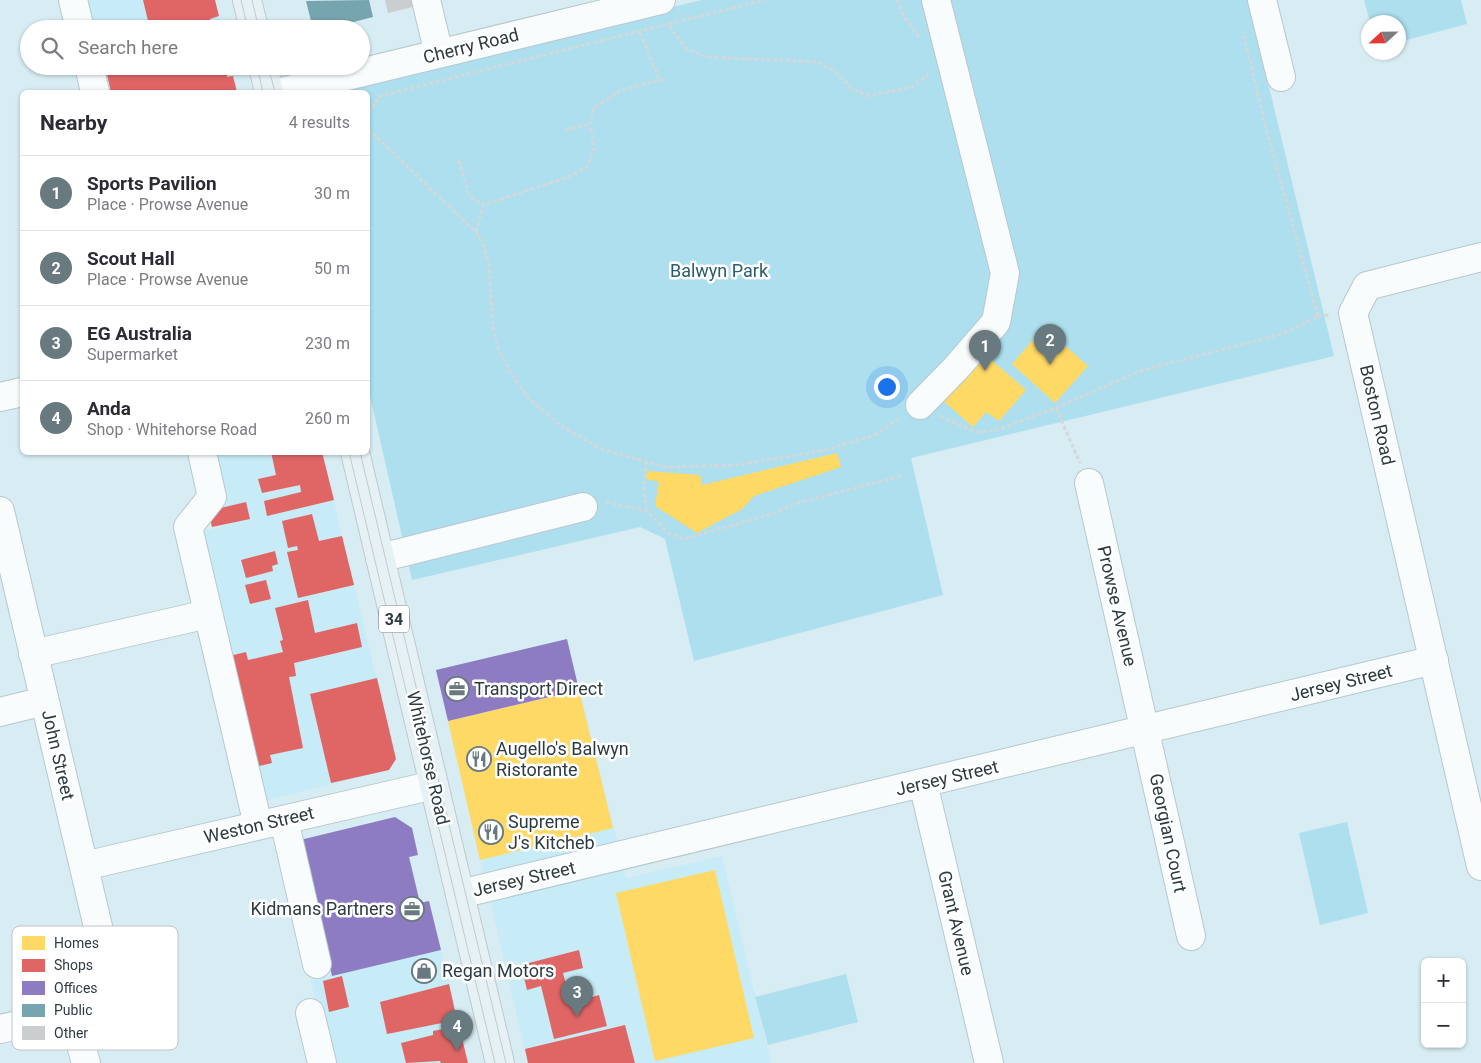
<!DOCTYPE html>
<html lang="en">
<head>
<meta charset="utf-8">
<style>
  body { margin:0; font-family:Roboto,sans-serif; background:#f7f7f7; color:#2b2b33 }
  .controls { position:absolute; right:15px; bottom:15px; display:grid; overflow:hidden; border-radius:8px; box-shadow:0 1px 4px #0004 }
  .controls button { width:45px; height:45px; display:grid; place-items:center; padding:0; border:0; border-bottom:1px solid #e1e1e2; background:#fff; color:#2b2b33; font:25px sans-serif }
  .compass { position:absolute; left:1361px; top:15px; width:45px; height:45px; border-radius:50%; background:#fff; box-shadow:0 1px 4px #0004; rotate:248deg }
  .you { position:absolute; left:886px; top:386px; width:18px; height:18px; margin:-12px; border:4px solid #fff; border-radius:50%; background:#1a73e8; box-shadow:0 0 0 8px #1a73e833 }
  .badge { display:grid; place-items:center; width:32px; height:32px; border-radius:50%; background:#687a7f; color:#fff; font-size:16px; font-weight:700 }
  .pin { position:absolute; translate:-50% -41px; filter:drop-shadow(0 1px 2px #0008) }
  .pin::after { content:''; position:absolute; top:26px; width:18px; height:15px; background:inherit; clip-path:polygon(0 0,100% 0,50% 100%) }
  .list { margin:0; padding:0; list-style:none }
  h2 { display:flex; justify-content:space-between; align-items:center; height:65px; margin:0; padding:0 20px; font-size:21px }
  h2 small { font-size:16px; font-weight:400; color:#7c7c81 }
  .list li { display:grid; grid-template-columns:32px 1fr auto; gap:15px; align-items:center; box-sizing:border-box; height:75px; padding:0 20px; border-top:1px solid #e1e1e2 }
  .list b { display:block; font-size:19px; white-space:nowrap }
  .list p { margin:0; font-size:16px; white-space:nowrap; color:#7c7c81 }
  .list em { font-size:16px; font-style:normal; color:#7c7c81 }
  .icon { flex:none; width:28px; height:28px; fill:none; stroke:currentColor; stroke-width:2; stroke-linecap:round; stroke-linejoin:round }
  .map { position:relative; flex:none; width:1481px; height:1063px; overflow:hidden }
  .search { position:absolute; background:#fff; box-shadow:0 1px 4px #0004; left:20px; top:20px; width:350px; height:55px; display:flex; align-items:center; gap:12px; box-sizing:border-box; padding:0 18px; border-radius:28px; color:#7c7c81; font-size:19px }
  .panel { position:absolute; background:#fff; box-shadow:0 1px 4px #0004; left:20px; top:90px; width:350px; height:365px; border-radius:8px }
  .map>svg:first-child { display:block }
  .built { fill:#c7ebf7 }
  .green { fill:#addfef }
  .homes { fill:#ffd966 }
  .shops { fill:#e06666 }
  .offices { fill:#8e7cc3 }
  .public { fill:#76a5af }
  .building { fill:#cacece }
  .lines { fill:none; stroke-linecap:round; stroke-linejoin:round }
  .minor-casing { stroke:#b7c8ce; stroke-width:30 }
  .major-casing { stroke:#bfc9ce; stroke-width:30 }
  .path { stroke:#d3d8da; stroke-width:3; stroke-dasharray:4 2.5; stroke-linecap:butt }
  .minor { stroke:#f9fcfd; stroke-width:28 }
  .major { stroke:#e6f1f5; stroke-width:28 }
  .tram { stroke:#c4cacc; stroke-width:1 }
  .labels { text-anchor:middle; stroke-width:5; stroke-linejoin:round; paint-order:stroke }
  .shield { fill:#fff; stroke:#6c767a; stroke-width:1 }
  .shield-label { font-size:16px; font-weight:bold; fill:#2d3c41 }
  .street-label { font-size:18px; fill:#2d3c41; stroke:#fff }
  .park-label { font-size:18px; fill:#2d5d6b; stroke:#fff }
  .poi-label { font-size:18px; fill:#2d3c41; stroke:#fff; text-anchor:start }
  .key { fill:#fff; stroke:#c0c4c6; stroke-width:1 }
  .key-label { font-size:14px; fill:#2d3c41 }
</style>
</head>
<body>
<div class="map">
<svg width="1481" height="1063" viewBox="0 0 1481 1063">
  <rect width="100%" height="100%" fill="#d7ecf3"/>
  <path class="built" d="M67,0h148l7,29h-148z
    M206,453h116l74,306 -7,11 -130,32 -64,-269 33,-8 -8,-37z
    M567,639l59,239 96,-22 49,207h-243l-92,-393z
    M395,817l17,11 6,27 -9,2 11,46 9,-2 39,162h-139l-18,-83 21,-4z"/>
  <path class="green" d="M702,0h546l86,356 -423,102 32,137 -249,66 -29,-122 -25,-12 -228,53 -44,-193v-295h-54z
    M1364,0h97l6,24 -68,18 -1,-20h-28z
    M1347,822l21,91 -48,12 -21,-92z
    M846,974l12,48 -90,23 -13,-48z"/>
  <path class="homes" d="M1044,327l44,39 -33,37 -43,-39z
    M982,352l44,38 -27,31 -13,-9 -13,15 -31,-27z
    M837,453l4,14 -87,29 -12,13 -45,24 -42,-27 4,-24 -13,-3 1,-8 53,4 2,10z
    M579,690l34,138 -133,32 -32,-139z
    M715,870l39,168 -99,23 -39,-168z"/>
  <path class="shops" d="M143,0h72l4,16 -9,3 2,10h-62z
    M105,66h123l-1,11 6,-1 4,16h-126z
    M271,452h51l12,48 -67,16 -3,-15 37,-9 -1,-7 -38,8 -4,-14 18,-4z
    M246,502l4,17 -38,8 -4,-16z
    M312,514l7,27 23,-5 12,49 -56,13 -11,-46 11,-2 -1,-4 -9,2 -6,-27z
    M275,551l3,13 -6,2 1,5 -27,7 -5,-18z
    M266,580l5,19 -21,5 -5,-19z
    M308,600l7,33 42,-10 5,24 -68,16 2,13 -7,1 14,71 -33,7 2,8 -21,5 -26,-111 21,-5 2,8 35,-8 -3,-11 3,-1 -8,-32z
    M377,678l19,81 -7,11 -58,13 -21,-89z
    M579,950l4,18 -20,5 8,30 28,-8 8,31 -53,13 -13,-53 -14,4 -6,-25z
    M342,976l7,31 -20,5 -6,-31z
    M449,984l8,36 -70,14 -7,-32z
    M625,1025l10,38h-107l-3,-14z
    M459,1026l9,37h-27l-1,-2 -34,2 -5,-20 32,-8v-4z"/>
  <path class="offices" d="M567,639l12,51 -131,31 -12,-51z
    M395,817l17,11 6,27 -9,2 11,46 9,-2 12,49 -109,26 -32,-136z"/>
  <path class="public" d="M369,0l4,17 -47,12h-13l-7,-28z"/>
  <path class="building" d="M385,0h31l1,6 -29,7z"/>
  <g class="lines">
    <defs>
      <path id="minor" d="M73,0l7,29
        M426,0l13,54
        M1262,0l19,77
        M89,66l6,26
        M281,92l380,-92
        M1481,257l-114,29 -14,27 128,553
        M0,397l22,-5
        M920,405l37,-38 39,-45 9,-49 -69,-273
        M202,452l10,45 -24,30 70,298
        M1089,483l102,453
        M0,511l112,475 -4,13 -12,8 -96,22
        M380,558l203,-51
        M33,654l175,-40
        M0,712l45,-11
        M923,783l66,280
        M284,820l33,144
        M84,866l350,-81
        M460,894l974,-234
        M72,1013l14,50
        M310,1013l12,50"/>
      <path id="major" d="M247,0l7,29
        M263,66l6,26
        M355,452l145,611"/>
    </defs>
    <use href="#minor" class="minor-casing"/>
    <use href="#major" class="major-casing"/>
    <path class="path" d="M897,0l8,18 15,20
      M669,26l17,22 20,9 112,5 18,10 16,17 16,7 44,-9 15,-11 1,-5
      M640,33l20,48
      M368,113l12,-17 385,-96
      M368,129l108,103 8,15 5,18 4,64 6,21 13,25 17,24 31,26 41,24 64,18 72,-2 88,-15 50,-15 25,-17
      M565,130l25,-6
      M459,160l10,36 14,9
      M476,232l7,-27 83,-27 21,-11 7,-19 -4,-24 4,-16 27,-18 44,-11
      M1318,316l12,-1
      M1056,408l24,55
      M940,416l36,16 18,-1 62,-23 84,-37 142,-37 36,-18 -52,-187 -23,-97
      M646,461l-2,32 3,18
      M606,502l41,9 21,22 16,6 95,-27 11,-7 111,-29"/>
    <use href="#minor" class="minor"/>
    <use href="#major" class="major"/>
    <path class="tram" d="M241,0l7,29
      M252,0l7,29
      M257,66l6,26
      M268,66l7,26
      M349,452l146,611
      M360,452l146,611"/>
  </g>
  <defs>
    <symbol id="office-ring" viewBox="-11 -11 22 22"><circle r="9.5" fill="#fff" stroke="#687a7f" stroke-width="1.5"/><path d="M-6-3h4V-5.5h4V-3h4V5H-6ZM-1-4.5V-3h2v-1.5ZM-6 0V1H6V0Z" fill="#687a7f"/></symbol>
    <symbol id="restaurant-ring" viewBox="-11 -11 22 22"><circle r="9.5" fill="#fff" stroke="#687a7f" stroke-width="1.5"/><path d="M-5-6h1v4h1v-4h1v4h1v-4h1v5L-1.5 .5V6h-2V.5L-5-1ZM5-6V6H3V1.5H1.5Q1.5-4 5-6Z" fill="#687a7f"/></symbol>
    <symbol id="shop-ring" viewBox="-11 -11 22 22"><circle r="9.5" fill="#fff" stroke="#687a7f" stroke-width="1.5"/><path d="M-5-2.5h2.3a2.7 3.5 0 0 1 5.4 0H5L5.5 6h-11ZM-1.5-2.5h3a1.5 2.3 0 0 0-3 0Z" fill="#687a7f"/></symbol>
  </defs>
  <g fill-rule="evenodd">
    <use href="#office-ring" x="443" y="675" width="28" height="28"/>
    <use href="#restaurant-ring" x="465" y="745" width="28" height="28"/>
    <use href="#restaurant-ring" x="477" y="818" width="28" height="28"/>
    <use href="#office-ring" x="398" y="895" width="28" height="28"/>
    <use href="#shop-ring" x="410" y="957" width="28" height="28"/>
  </g>
  <g class="labels">
    <rect class="shield" x="379" y="605.5" width="30" height="27" rx="4"/>
    <g class="shield-label">
      <text x="394" y="625">34</text>
    </g>
    <g class="street-label">
      <text transform="translate(471 46) rotate(-14)" y="6">Cherry Road</text>
      <text transform="translate(1377 415) rotate(77)" y="6">Boston Road</text>
      <text transform="translate(1117 606) rotate(77)" y="6">Prowse Avenue</text>
      <text transform="translate(1341 683) rotate(-14)" y="6">Jersey Street</text>
      <text transform="translate(58 755) rotate(77)" y="6">John Street</text>
      <text transform="translate(428 758) rotate(77)" y="6">Whitehorse Road</text>
      <text transform="translate(947 778) rotate(-13)" y="6">Jersey Street</text>
      <text transform="translate(259 825) rotate(-13)" y="6">Weston Street</text>
      <text transform="translate(1168 833) rotate(78)" y="6">Georgian Court</text>
      <text transform="translate(524 879) rotate(-13)" y="6">Jersey Street</text>
      <text transform="translate(956 923) rotate(77)" y="6">Grant Avenue</text>
    </g>
    <g class="park-label">
      <text x="719" y="277">Balwyn Park</text>
    </g>
    <g class="poi-label">
      <text x="474" y="695">Transport Direct</text>
      <text x="496" y="755">Augello's Balwyn<tspan x="496" dy="21">Ristorante</tspan></text>
      <text x="508" y="828">Supreme<tspan x="508" dy="21">J's Kitcheb</tspan></text>
      <text x="394" y="915" text-anchor="end">Kidmans Partners</text>
      <text x="442" y="977">Regan Motors</text>
    </g>
  </g>
  <rect x="12" y="926" width="166" height="124" rx="8" class="key"/>
  <rect x="22" y="936" width="23" height="14" fill="#ffd966"/>
  <rect x="22" y="959" width="23" height="13" fill="#e06666"/>
  <rect x="22" y="981" width="23" height="14" fill="#8e7cc3"/>
  <rect x="22" y="1004" width="23" height="13" fill="#76a5af"/>
  <rect x="22" y="1026" width="23" height="14" fill="#cacece"/>
  <g class="key-label">
    <text x="54" y="948">Homes</text>
    <text x="54" y="970">Shops</text>
    <text x="54" y="993">Offices</text>
    <text x="54" y="1015">Public</text>
    <text x="54" y="1038">Other</text>
  </g>
</svg>
<div class="controls">
<button>+</button>
<button>−</button>
</div>
<svg class="compass" viewBox="-18 -18 36 36"><path d="M0-13l5 13h-10z" fill="#e53935"/><path d="M0 13l5-13h-10z" fill="#7c7c81"/></svg>
<div class="you"></div>
<div class="pin badge" style="left:985px;top:371px">1</div>
<div class="pin badge" style="left:1050px;top:365px">2</div>
<div class="pin badge" style="left:577px;top:1017px">3</div>
<div class="pin badge" style="left:457px;top:1051px">4</div>
<div class="search"><svg class="icon" aria-label="search" viewBox="0 0 24 24"><circle cx="10" cy="10" r="6"/><path d="M15 15l6 6"/></svg>Search here</div>
<section class="panel">
<h2>Nearby<small>4 results</small></h2>
<ul class="list">
<li><span class="badge">1</span><div><b>Sports Pavilion</b><p>Place · Prowse Avenue</p></div><em>30 m</em></li>
<li><span class="badge">2</span><div><b>Scout Hall</b><p>Place · Prowse Avenue</p></div><em>50 m</em></li>
<li><span class="badge">3</span><div><b>EG Australia</b><p>Supermarket</p></div><em>230 m</em></li>
<li><span class="badge">4</span><div><b>Anda</b><p>Shop · Whitehorse Road</p></div><em>260 m</em></li>
</ul>
</section>
</div>
</body>
</html>
